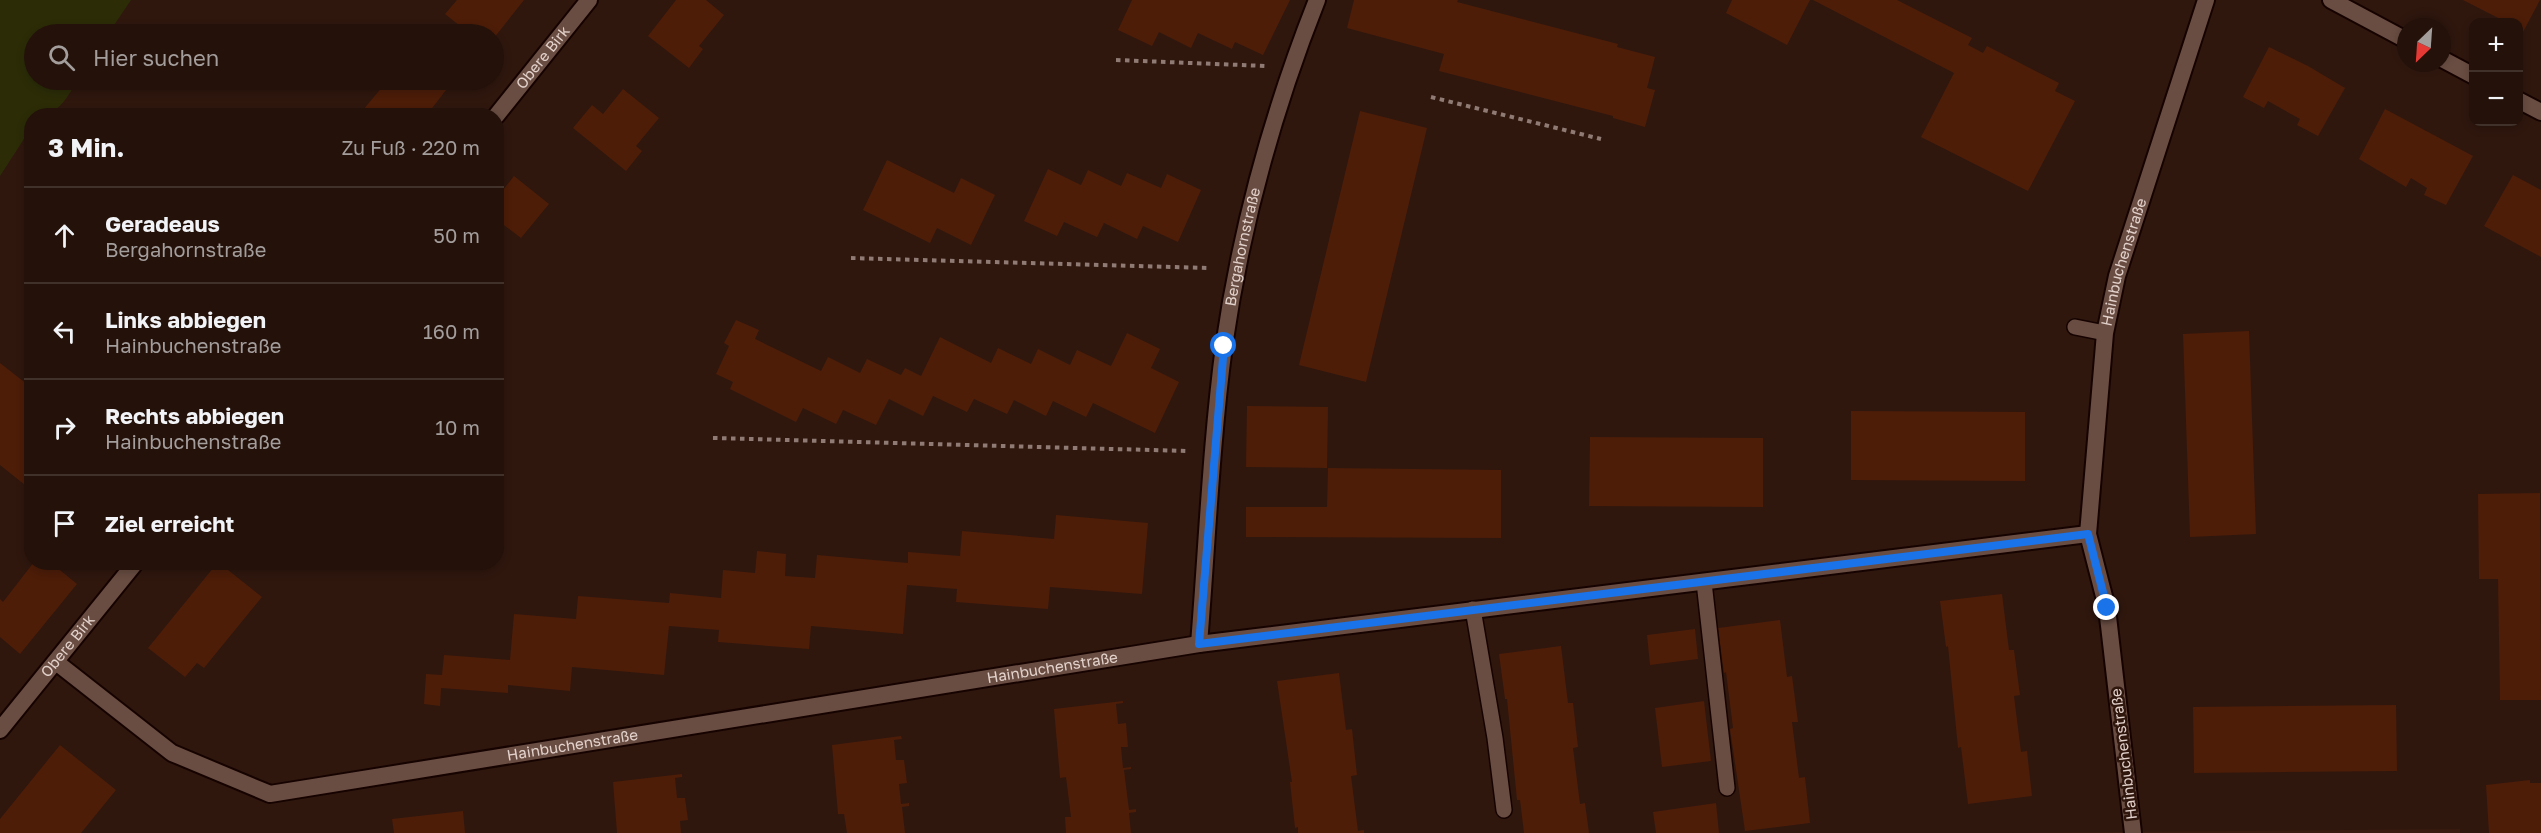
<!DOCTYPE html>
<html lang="de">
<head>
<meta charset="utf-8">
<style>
  body { margin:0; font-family:"Golos Text",sans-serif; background:#2f1f18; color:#f1f3f6 }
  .controls { position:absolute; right:18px; top:18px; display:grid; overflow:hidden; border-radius:12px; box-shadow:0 3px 9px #0003 }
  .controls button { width:54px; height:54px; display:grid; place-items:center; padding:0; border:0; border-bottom:2px solid #40312b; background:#23110a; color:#f1f3f6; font:30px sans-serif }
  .compass { position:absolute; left:2397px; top:18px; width:54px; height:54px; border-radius:50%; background:#23110a; box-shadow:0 3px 9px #0003; rotate:205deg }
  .stop { position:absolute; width:18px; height:18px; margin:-14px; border:4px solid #1a73e8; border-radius:50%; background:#fff }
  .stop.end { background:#1a73e8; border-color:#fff; box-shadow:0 2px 6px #0008 }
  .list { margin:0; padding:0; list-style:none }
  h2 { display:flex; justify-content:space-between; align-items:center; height:78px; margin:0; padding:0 24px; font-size:26px }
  h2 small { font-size:20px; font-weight:400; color:#a39d9c }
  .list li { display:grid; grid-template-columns:39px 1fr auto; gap:18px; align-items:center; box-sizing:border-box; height:96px; padding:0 24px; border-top:2px solid #40312b }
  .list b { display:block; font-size:22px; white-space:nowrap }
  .list p { margin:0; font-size:20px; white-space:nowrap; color:#a39d9c }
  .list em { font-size:20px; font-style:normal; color:#a39d9c }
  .icon { flex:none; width:33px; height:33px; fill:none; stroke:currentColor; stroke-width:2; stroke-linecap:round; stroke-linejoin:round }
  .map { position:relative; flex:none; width:2541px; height:833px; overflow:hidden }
  .search { position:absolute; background:#23110a; box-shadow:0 3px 9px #0003; left:24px; top:24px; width:480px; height:66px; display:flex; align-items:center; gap:15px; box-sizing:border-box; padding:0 21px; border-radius:33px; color:#a39d9c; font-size:22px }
  .panel { position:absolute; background:#23110a; box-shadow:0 3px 9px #0003; left:24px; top:108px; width:480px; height:462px; border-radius:24px }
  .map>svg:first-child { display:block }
  .built { fill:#391b0f }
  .green { fill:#2c2d07 }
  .building { fill:#4d1d08 }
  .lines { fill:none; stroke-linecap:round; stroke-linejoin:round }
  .service-casing { stroke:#160300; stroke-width:18 }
  .minor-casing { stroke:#160300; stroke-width:20 }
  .path { stroke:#8f7b73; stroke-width:4; stroke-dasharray:4.5 4.5; stroke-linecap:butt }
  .service { stroke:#694d42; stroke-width:15 }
  .minor { stroke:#694d42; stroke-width:16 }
  .route { stroke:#1a73e8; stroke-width:8 }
  .labels { text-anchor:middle; stroke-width:5; stroke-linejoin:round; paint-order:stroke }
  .street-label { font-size:15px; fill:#e3d2cc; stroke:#2f170e }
</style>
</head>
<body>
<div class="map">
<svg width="2541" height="833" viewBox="0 0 2541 833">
  <rect width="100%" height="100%" fill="#2f170e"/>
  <path class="built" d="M2460,829v4h-459z"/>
  <path class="green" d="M0,0h131l-23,34h-74v46h44c-13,20 -19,36 -46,36l-1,12 -31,48z"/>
  <path class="building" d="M457,0h67l-30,38v-4h-24l-25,-20z
    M676,0h30l18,15 -25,31 4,3 -14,19 -41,-32z
    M1132,0h158l-27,55 -28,-13 -3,7 -34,-16 -7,15 -32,-16 -7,14 -34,-16z
    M1354,0h104l-1,2 161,42 -1,3 38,10 -8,31 8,2 -10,37 -32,-9v-2l-174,-45 5,-17 -97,-26z
    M1732,0h78l-23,45 -61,-32z
    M1813,0h84l75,38 -4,7 15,8 4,-7 72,37 -4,8 20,10 -47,90 -107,-54 33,-64z
    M2463,0h77l-17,32 -5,-3v-7h-12z
    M2269,47l39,19 37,22 -27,48 -21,-11 3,-6 -32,-18 -4,7 -21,-11z
    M388,80h63l2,1 -27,35h-68z
    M623,89l36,29 -23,28 6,5 -16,20 -53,-43 19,-23 11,9z
    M2385,109l88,47 -27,49 -22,-10 3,-7 -16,-10 -5,9 -47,-28z
    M1360,111l67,17 -61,254 -67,-17z
    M887,160l67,33 7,-15 34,17 -24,50 -34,-17 -7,15 -67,-33z
    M1048,169l33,16 7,-15 33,16 6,-13 34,15 6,-14 34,16 -23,52 -35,-16 -6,13 -33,-16 -7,14 -33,-15 -7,14 -33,-15z
    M2513,175l28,15v67l-57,-31z
    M514,176l35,28 -28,34 -25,-19v-20z
    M736,320l23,10 -4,9 66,32 7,-14 32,16 7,-14 34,16 4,-7 16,8 19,-39 51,26 7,-15 33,16 7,-15 32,16 7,-15 34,16 16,-33 33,16 -9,19 28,14 -24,51 -62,-30 -7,14 -33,-16 -7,15 -32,-16 -7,14 -33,-15 -7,13 -34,-16 -10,20 -34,-17 -13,26 -33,-15 -7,14 -33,-16 -7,14 -66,-33 3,-7 -17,-8 13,-28 -5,-3z
    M2249,331l7,203 -66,3 -7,-203z
    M0,363l32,25 -2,101 -30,-24z
    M1247,406l81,1 -1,61 -81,-1z
    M1851,411l174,1v69l-174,-1z
    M1590,437l173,1v69l-174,-1z
    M1328,468l173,2v68l-255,-1v-30h81z
    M2540,493l1,207h-41l-2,-121h-19l-1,-85z
    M1056,515l92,8 -6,71 -92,-7 -2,22 -92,-7 1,-13 -50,-4 -4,49 -92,-8 -2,23 -91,-7 1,-12 -50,-4 -5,49 -92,-8 -2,24 -62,-6v8l-67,-5 -1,18 -16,-2 2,-30 16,1 2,-20 66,5 4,-46 62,5 2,-23 91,7 1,-10 51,5 2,-28 32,3 2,-22 29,3 -1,22 30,2 2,-23 91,8v-11l52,4 2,-25 92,8z
    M34,562h16l27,22 -57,70 -20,-17v-38l3,3z
    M218,562l44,35 -58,71 -7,-5 -12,14 -37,-29z
    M2002,594l7,56h5l6,45 -6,1 7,56 6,-1 5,45 -64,8 -7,-57 -3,1 -10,-102 -2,1 -6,-46z
    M1780,620l7,57 5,-1 6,46h-6l7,56 6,-1 5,46 -65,8 -15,-102 3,-1 -7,-56 -2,1 -6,-45z
    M1695,629l3,30 -48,6 -3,-30z
    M1561,646l7,57h5l5,44 -5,1 7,56 5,-1 4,30h-65l-4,-33h-3l-10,-101h-2l-6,-45z
    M1339,673l7,57 6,-1 5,46 -6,1 7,55 6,-1v3h-66v-6l-3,1 -5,-46h2l-15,-101z
    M1123,701v2l-7,1 2,20 8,-1 2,24h-7l2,21 8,-1v2l-7,1 5,40 7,-1v3l-7,1 2,20h-65l-1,-16h6l-5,-40 -6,1 -6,-69z
    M1704,701l7,60 -49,6 -7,-59z
    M2396,705l1,66 -203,2 -1,-66z
    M901,736l1,3 -8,1 2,20h8l3,23 -8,1 2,20 8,-1v3l-7,1 3,26h-58l-3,-19h-6l-6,-69z
    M60,745l56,45 -35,43h-81v-14z
    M682,774v3l-7,1 2,20h8l3,22 -8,1 1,12h-64l-4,-51z
    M2530,780v3h11v50h-52l-3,-48z
    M1716,803l3,30h-63l-3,-21z
    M463,811l2,22h-71l-2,-14z"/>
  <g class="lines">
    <defs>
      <path id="service" d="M2075,327l30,6
        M1704,582l23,206
        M1473,609l22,129 9,72"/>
      <g id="minor">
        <path d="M2331,0l75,40"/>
        <path d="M2442,59l32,17"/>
        <path d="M2518,100l23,12"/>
        <path id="s1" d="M496,116l93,-116"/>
        <path id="s2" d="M1199,644c8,-99 12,-200 25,-298 17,-119 49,-235 93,-346"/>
        <path id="s3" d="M56,662l116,91 98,41 929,-150 889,-110"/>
        <path id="s4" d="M0,730l136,-168"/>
        <path id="s5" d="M2133,833l-26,-225 -19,-74 17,-201 12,-57 89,-276"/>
      </g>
    </defs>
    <use href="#service" class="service-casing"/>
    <use href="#minor" class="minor-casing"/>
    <path class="path" d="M1116,60l150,6
      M1431,97l170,42
      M851,258l359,10
      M713,438l473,13"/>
    <use href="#service" class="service"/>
    <use href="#minor" class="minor"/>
  </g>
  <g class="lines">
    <path class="route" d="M1224,346l-25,298 889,-110 19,74"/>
  </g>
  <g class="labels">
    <g class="street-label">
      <text dy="5" stroke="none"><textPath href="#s1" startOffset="75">Obere Birk</textPath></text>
      <text dy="5" stroke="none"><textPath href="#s2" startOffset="400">Bergahornstraße</textPath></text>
      <text dy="5" stroke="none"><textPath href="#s5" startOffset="578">Hainbuchenstraße</textPath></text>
      <text dy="5" stroke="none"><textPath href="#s4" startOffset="108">Obere Birk</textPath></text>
      <text dy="5" stroke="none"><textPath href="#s3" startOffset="1046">Hainbuchenstraße</textPath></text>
      <text dy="5" stroke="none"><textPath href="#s3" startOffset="560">Hainbuchenstraße</textPath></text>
      <text transform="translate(2124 754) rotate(-97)" y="5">Hainbuchenstraße</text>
    </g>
  </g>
</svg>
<div class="controls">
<button>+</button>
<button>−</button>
</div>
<svg class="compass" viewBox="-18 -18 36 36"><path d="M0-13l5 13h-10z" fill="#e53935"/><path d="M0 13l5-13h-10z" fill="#a39d9c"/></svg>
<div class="stop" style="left:1224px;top:346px"></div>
<div class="stop end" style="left:2107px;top:608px"></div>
<div class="search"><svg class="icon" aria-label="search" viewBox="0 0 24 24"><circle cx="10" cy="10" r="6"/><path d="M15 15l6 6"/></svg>Hier suchen</div>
<section class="panel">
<h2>3 Min.<small>Zu Fuß · 220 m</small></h2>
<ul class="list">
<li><svg class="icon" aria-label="ahead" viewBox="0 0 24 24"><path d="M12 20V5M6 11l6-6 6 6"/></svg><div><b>Geradeaus</b><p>Bergahornstraße</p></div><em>50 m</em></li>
<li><svg class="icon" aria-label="left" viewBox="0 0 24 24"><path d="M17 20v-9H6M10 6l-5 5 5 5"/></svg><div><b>Links abbiegen</b><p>Hainbuchenstraße</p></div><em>160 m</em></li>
<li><svg class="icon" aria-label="right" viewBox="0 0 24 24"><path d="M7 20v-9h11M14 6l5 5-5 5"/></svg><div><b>Rechts abbiegen</b><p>Hainbuchenstraße</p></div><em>10 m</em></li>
<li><svg class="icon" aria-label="arrive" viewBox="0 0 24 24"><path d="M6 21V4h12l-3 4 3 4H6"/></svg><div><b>Ziel erreicht</b></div></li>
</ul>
</section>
</div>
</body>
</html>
